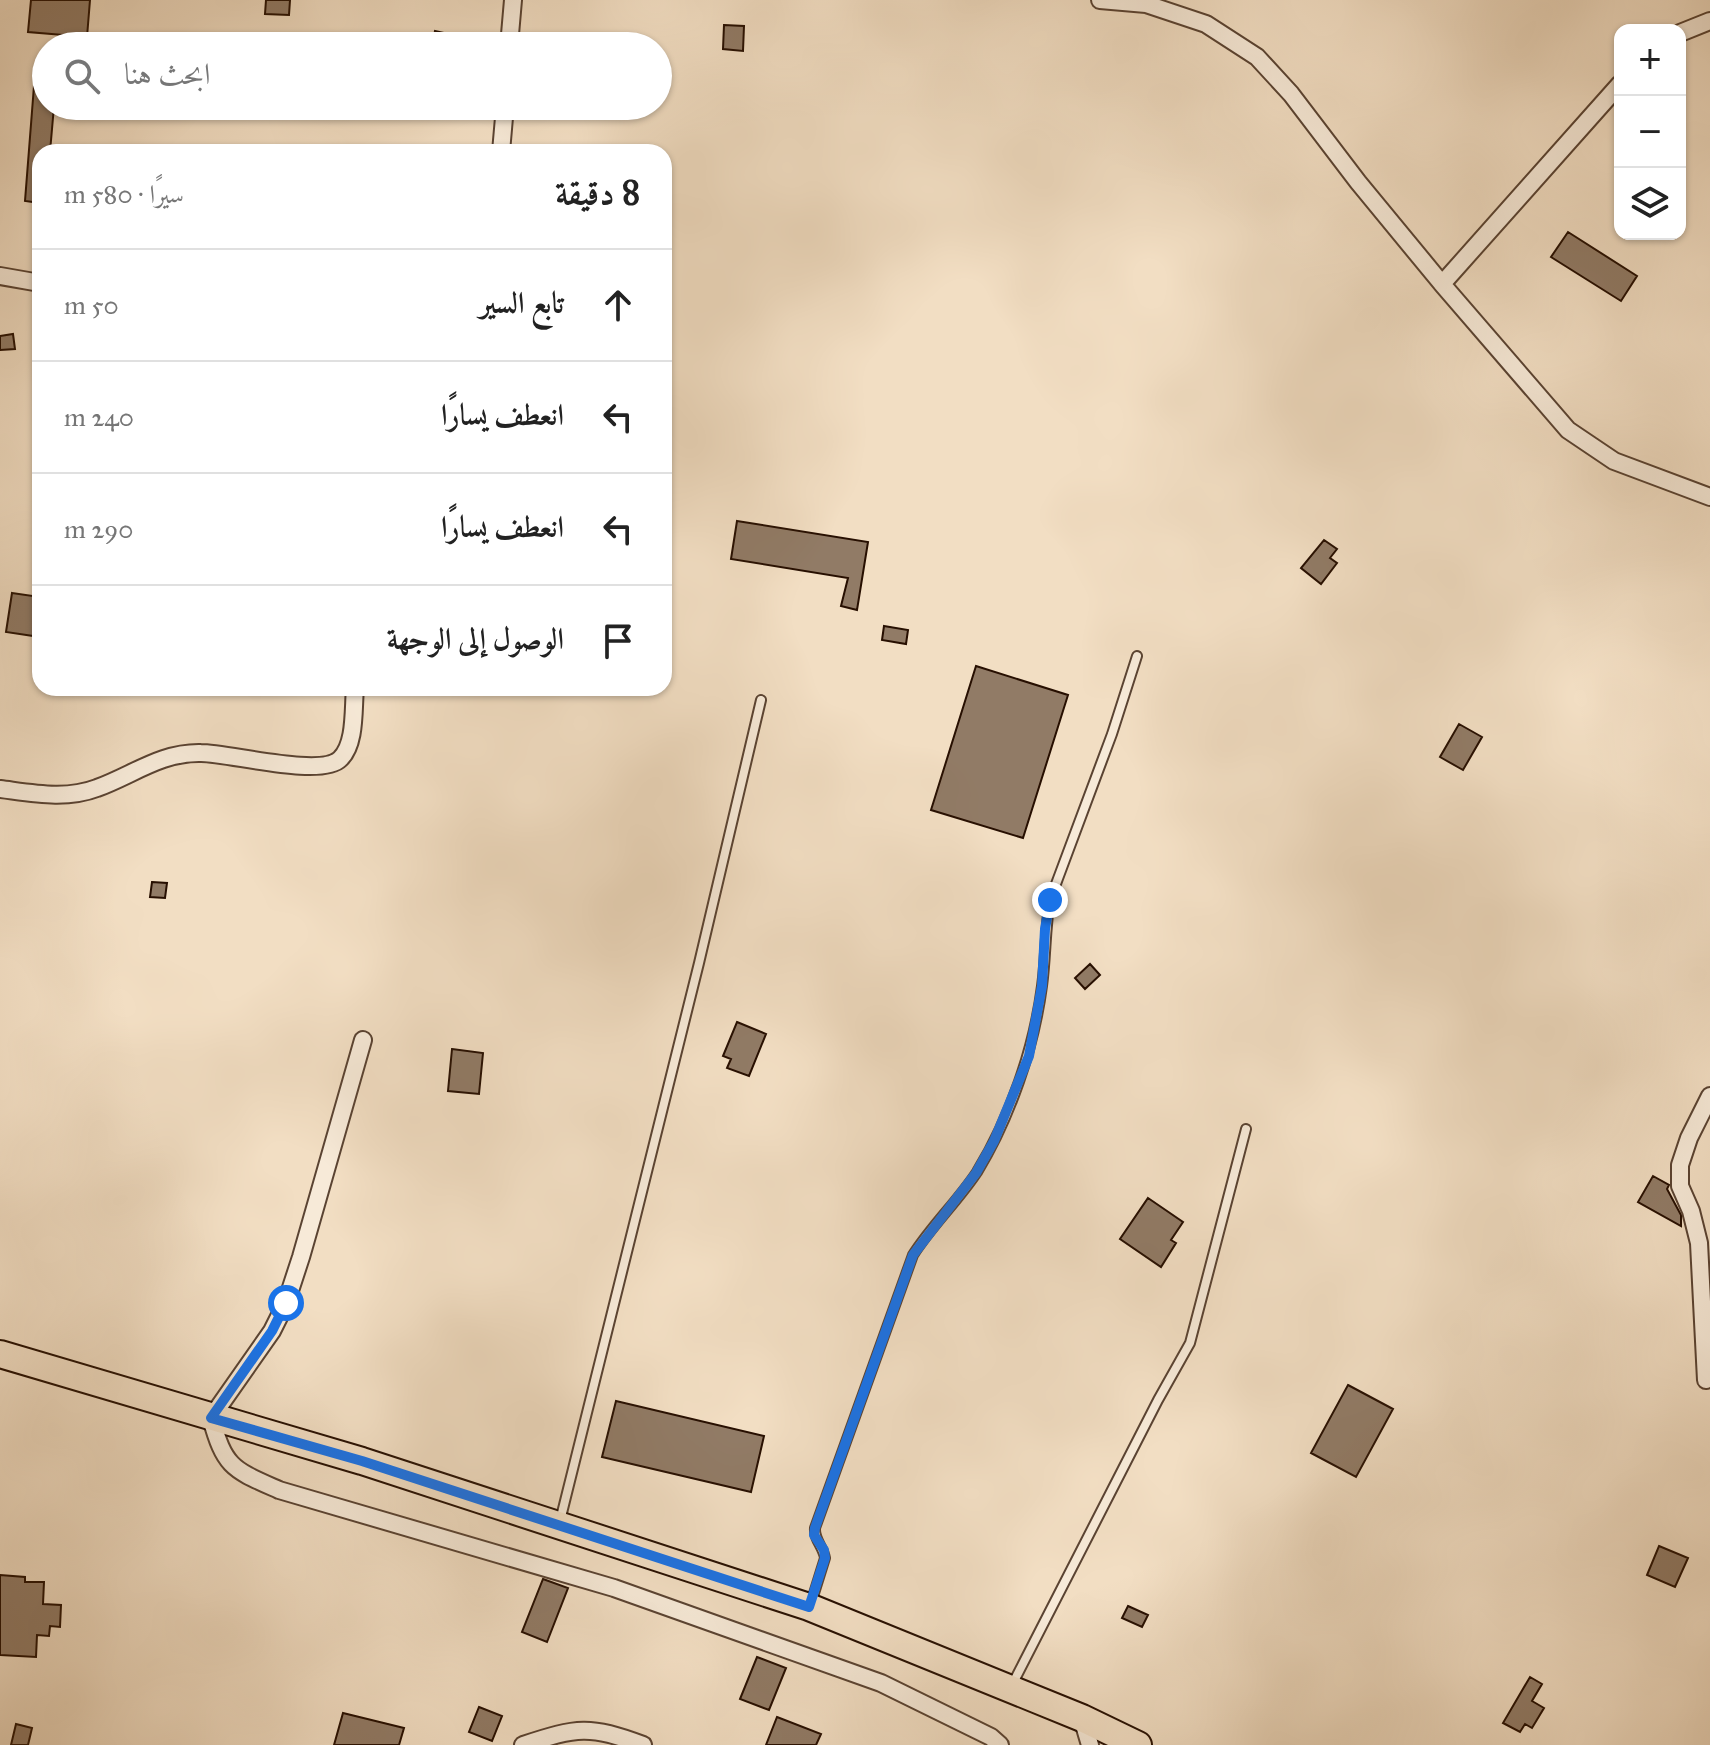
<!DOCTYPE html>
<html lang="ar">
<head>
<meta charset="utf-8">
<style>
  body { margin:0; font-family:"IM FELL Great Primer",Amiri,serif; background:#f6f6f6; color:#222; direction:rtl }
  .controls { position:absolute; right:24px; top:24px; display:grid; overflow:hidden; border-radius:16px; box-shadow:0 2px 6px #0004 }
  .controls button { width:72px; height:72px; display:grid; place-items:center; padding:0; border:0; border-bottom:2px solid #e0e0e0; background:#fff; color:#222; font:40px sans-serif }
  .stop { position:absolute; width:24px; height:24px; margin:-18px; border:6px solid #1a73e8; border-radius:50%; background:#fff }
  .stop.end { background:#1a73e8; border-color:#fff; box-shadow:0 2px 8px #0008 }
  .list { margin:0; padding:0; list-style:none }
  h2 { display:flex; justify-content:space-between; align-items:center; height:104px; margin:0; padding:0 32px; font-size:34px }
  h2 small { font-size:26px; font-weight:400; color:#767676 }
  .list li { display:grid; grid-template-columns:52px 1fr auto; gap:24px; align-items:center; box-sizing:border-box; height:112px; padding:0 32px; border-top:2px solid #e0e0e0 }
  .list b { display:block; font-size:30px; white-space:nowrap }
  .list em { font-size:26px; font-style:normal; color:#767676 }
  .icon { flex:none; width:44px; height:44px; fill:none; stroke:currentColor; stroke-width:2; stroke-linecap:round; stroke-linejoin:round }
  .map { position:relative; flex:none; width:1710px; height:1745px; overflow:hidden; direction:ltr }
  .search { position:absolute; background:#fff; box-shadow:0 2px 6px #0004; left:32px; top:32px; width:640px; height:88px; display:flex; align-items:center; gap:20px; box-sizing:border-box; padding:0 28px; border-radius:44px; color:#767676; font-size:30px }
  .panel { position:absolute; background:#fff; box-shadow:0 2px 6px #0004; left:32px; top:144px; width:640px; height:552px; border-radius:24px; direction:rtl }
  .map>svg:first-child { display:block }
  .building { fill:#917b66; stroke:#270f01; stroke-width:2 }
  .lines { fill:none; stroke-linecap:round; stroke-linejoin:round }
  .service-casing { stroke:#5a4332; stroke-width:12 }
  .minor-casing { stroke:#5a4332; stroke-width:20 }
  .primary-casing { stroke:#270f01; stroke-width:30 }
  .service { stroke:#f7ead8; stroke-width:8 }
  .minor { stroke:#f7ead8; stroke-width:16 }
  .primary { stroke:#f2dec3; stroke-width:26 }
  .route { stroke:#1a73e8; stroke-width:10 }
</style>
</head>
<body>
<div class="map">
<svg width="1710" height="1745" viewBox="0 0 1710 1745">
  <rect width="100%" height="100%" fill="#f2dec3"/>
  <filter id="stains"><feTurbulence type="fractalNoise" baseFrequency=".0025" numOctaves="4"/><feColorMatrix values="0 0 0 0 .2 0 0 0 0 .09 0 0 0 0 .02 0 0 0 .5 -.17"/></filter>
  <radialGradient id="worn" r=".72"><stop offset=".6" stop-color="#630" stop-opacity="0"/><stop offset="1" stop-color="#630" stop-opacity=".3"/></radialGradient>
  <path class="building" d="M31,0h59l-3,37 -59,-5z
    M266,0h24l-1,15 -24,-1z
    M724,25l20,1 -1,25 -20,-2z
    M435,31l40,9 -1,6h-42z
    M35,73l11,1v32h8l-4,46h-10v51l-15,-2z
    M1568,232l69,44 -16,25 -70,-44z
    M13,334l2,15 -15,1v-14z
    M737,521l131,21 -11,68 -16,-4 7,-28 -117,-19z
    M1324,540l13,9 -7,9 7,5 -16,21 -20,-16z
    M12,593l28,4v40l-34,-5z
    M884,626l24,4 -2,14 -24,-4z
    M976,666l92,29 -45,143 -92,-28z
    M1459,724l23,13 -19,33 -23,-13z
    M152,882l15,1 -2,15 -15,-1z
    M1090,964l10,11 -15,14 -10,-11z
    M737,1022l29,12 -17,42 -22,-8 4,-9 -8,-3z
    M452,1049l31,4 -4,41 -31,-3z
    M1653,1176l16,9 -2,4 14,26v11l-43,-24z
    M1148,1198l35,24 -12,18 5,3 -15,24 -41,-28z
    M1348,1385l45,24 -37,68 -45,-24z
    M616,1401l148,35 -13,56 -149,-35z
    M1659,1546l29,12 -13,29 -28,-12z
    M0,1575l25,2v5h19l-1,22 18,1 -1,22 -10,-1 -1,10 -12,-1 -1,22 -36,-2z
    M543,1579l25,9 -21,54 -25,-10z
    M1128,1606l20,9 -6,12 -20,-9z
    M757,1657l29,11 -17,42 -29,-11z
    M1530,1677l12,7 -10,17 12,7 -12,20 -7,-4 -5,8 -17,-9z
    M479,1707l23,9 -10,25 -23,-9z
    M343,1713l61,15 -5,17h-65z
    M777,1717l44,17 -5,11h-50z
    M16,1724l16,4 -4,17h-17z"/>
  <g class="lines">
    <defs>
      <path id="service" d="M560,1521l139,-558 62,-263
        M811,1603l14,-45c-2,-12 -11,-18 -10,-30l98,-273c19,-30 45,-54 64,-83 33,-54 57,-124 65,-186 4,-29 3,-57 8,-86l62,-166 25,-78
        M1012,1685l146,-285 32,-57 56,-214"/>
      <path id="minor" d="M1100,0l46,4 60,20 51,33 34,37 67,88 84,102 126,146 46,31 96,36
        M1680,33l30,-12
        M509,46l4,-46
        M501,152l4,-46
        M0,276l40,7
        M1442,284l178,-200
        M0,789c32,4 66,11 97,-1 36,-13 64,-36 104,-35 28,0 120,25 139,6 16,-15 13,-50 15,-71
        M363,1040l-62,217 -15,46 -14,28 -61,87c14,50 21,51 68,72l335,98 267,95 110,54 9,8
        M1706,1380l-7,-137 -8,-32 -11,-25v-21l9,-27 21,-42
        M1082,1718l8,27
        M523,1745c55,-18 66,-20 120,0"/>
      <path id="primary" d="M0,1354l362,107 447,146 273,111 56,27"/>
    </defs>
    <use href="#service" class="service-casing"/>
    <use href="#minor" class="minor-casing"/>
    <use href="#primary" class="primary-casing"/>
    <use href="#service" class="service"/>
    <use href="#minor" class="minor"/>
    <use href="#primary" class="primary"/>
  </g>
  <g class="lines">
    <path class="route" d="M286,1303l-14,28 -61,87 151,43 447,146 16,-49 -1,-8 -10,-15 1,-7 98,-273 63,-82 18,-32 35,-85 13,-70 3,-57 5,-29"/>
  </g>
  <rect width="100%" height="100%" filter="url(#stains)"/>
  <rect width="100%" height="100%" fill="url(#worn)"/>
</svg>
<div class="controls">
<button>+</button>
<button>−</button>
<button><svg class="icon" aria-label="layers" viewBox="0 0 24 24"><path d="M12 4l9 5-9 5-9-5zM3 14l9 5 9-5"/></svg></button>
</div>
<div class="stop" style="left:286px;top:1303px"></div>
<div class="stop end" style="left:1050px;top:900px"></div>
<div class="search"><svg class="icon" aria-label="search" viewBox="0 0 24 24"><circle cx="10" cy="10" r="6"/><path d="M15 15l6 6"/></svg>ابحث هنا</div>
<section class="panel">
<h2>8 دقيقة<small>سيرًا · 580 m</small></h2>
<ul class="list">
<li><svg class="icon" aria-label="ahead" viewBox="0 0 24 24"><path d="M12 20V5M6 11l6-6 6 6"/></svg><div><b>تابع السير</b></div><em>50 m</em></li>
<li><svg class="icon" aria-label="left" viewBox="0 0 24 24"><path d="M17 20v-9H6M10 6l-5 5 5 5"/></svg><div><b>انعطف يسارًا</b></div><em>240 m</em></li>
<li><svg class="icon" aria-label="left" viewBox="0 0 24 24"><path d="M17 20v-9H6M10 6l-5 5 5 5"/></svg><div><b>انعطف يسارًا</b></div><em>290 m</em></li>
<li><svg class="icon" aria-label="arrive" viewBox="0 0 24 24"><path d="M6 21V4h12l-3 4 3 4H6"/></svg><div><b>الوصول إلى الوجهة</b></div></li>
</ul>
</section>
</div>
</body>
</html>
